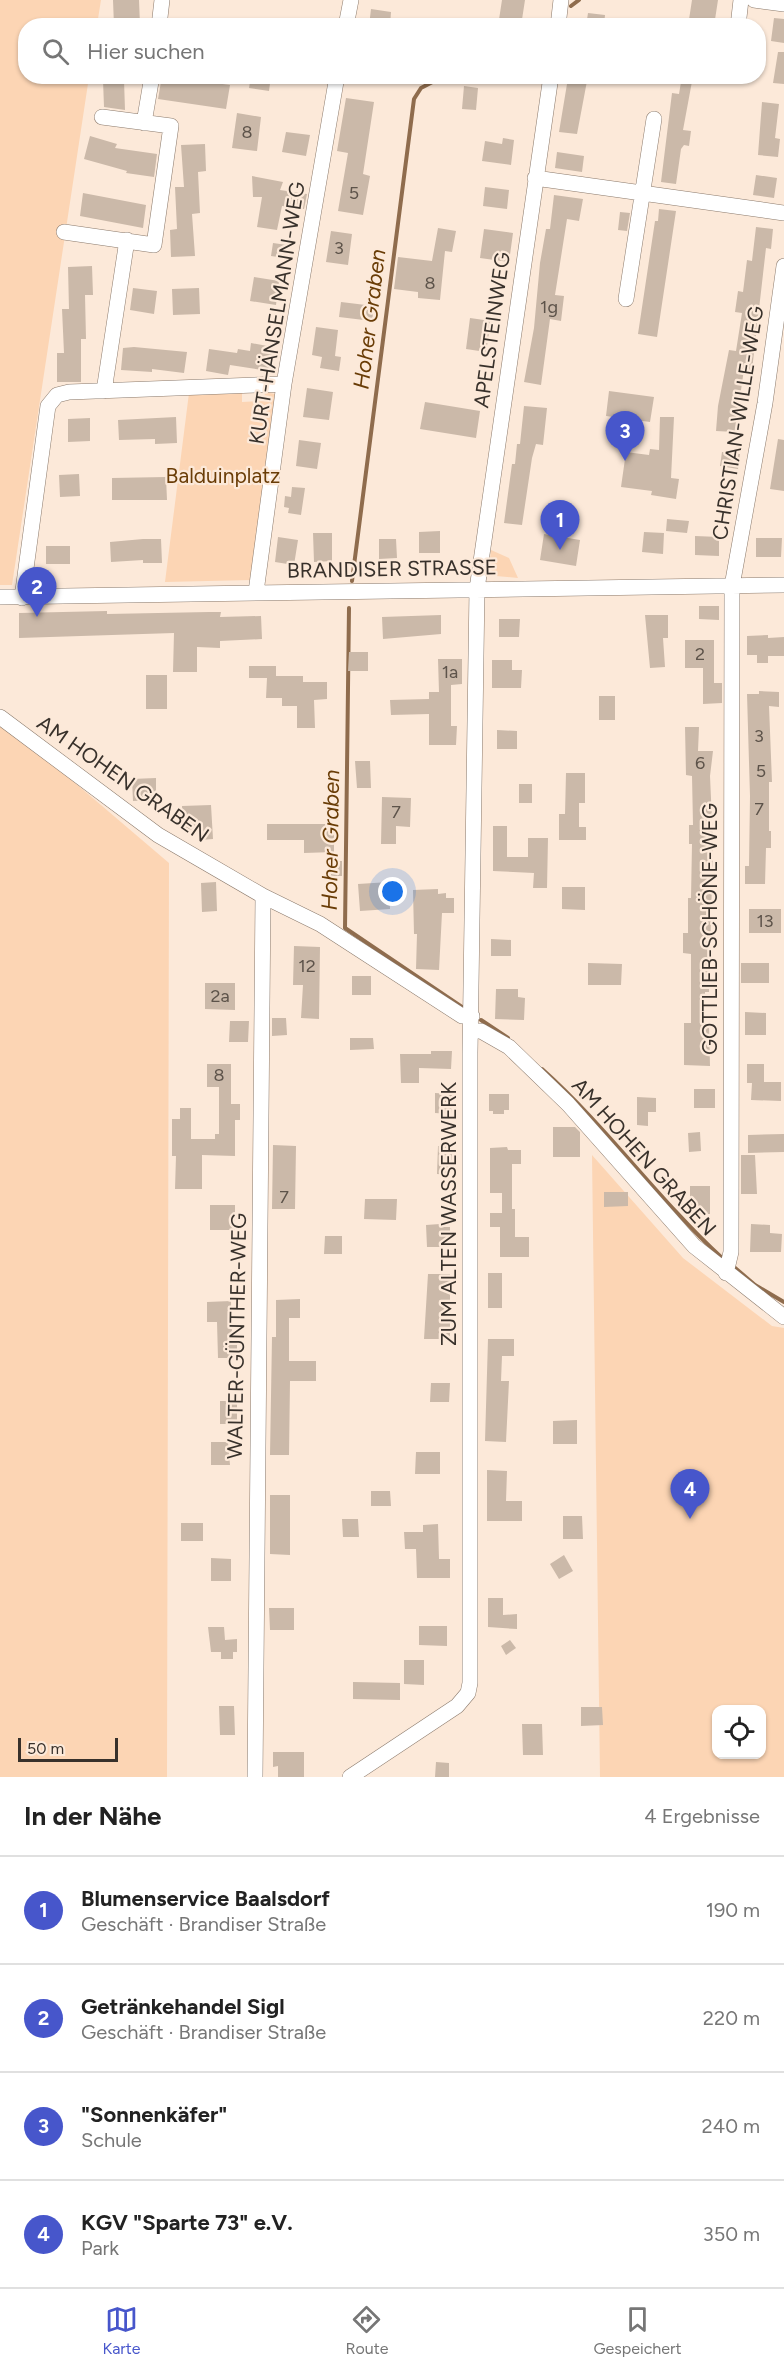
<!DOCTYPE html>
<html lang="de">
<head>
<meta charset="utf-8">
<style>
  body { margin:0; font-family:Figtree,sans-serif; background:#f2f2f2; color:#222 }
  .controls { position:absolute; right:18px; bottom:18px; display:grid; overflow:hidden; border-radius:12px; box-shadow:0 2px 4px #0004 }
  .controls button { width:54px; height:54px; display:grid; place-items:center; padding:0; border:0; border-bottom:2px solid #e0e0e0; background:#fff; color:#222; font:30px sans-serif }
  .scale { position:absolute; left:18px; bottom:15px; width:100px; box-sizing:border-box; padding-left:6px; border:3px solid #38312b; border-top:0; font-size:16px; line-height:21px; white-space:nowrap; color:#38312b; -webkit-text-stroke:4px #fce9d9; paint-order:stroke }
  .you { position:absolute; left:393px; top:892px; width:21px; height:21px; margin:-15px; border:4px solid #fff; border-radius:50%; background:#1a73e8; box-shadow:0 0 0 9px #1a73e833 }
  .badge { display:grid; place-items:center; width:39px; height:39px; border-radius:50%; background:#4756cb; color:#fff; font-size:20px; font-weight:700 }
  .pin { position:absolute; translate:-50% -50px; filter:drop-shadow(0 2px 3px #0008) }
  .pin::after { content:''; position:absolute; top:32px; width:21px; height:18px; background:inherit; clip-path:polygon(0 0,100% 0,50% 100%) }
  .list { margin:0; padding:0; list-style:none }
  h2 { display:flex; justify-content:space-between; align-items:center; height:78px; margin:0; padding:0 24px; font-size:26px }
  h2 small { font-size:20px; font-weight:400; color:#767676 }
  .list li { display:grid; grid-template-columns:39px 1fr auto; gap:18px; align-items:center; box-sizing:border-box; height:108px; padding:0 24px; border-top:2px solid #e0e0e0 }
  .list b { display:block; font-size:22px; white-space:nowrap }
  .list p { margin:0; font-size:20px; white-space:nowrap; color:#767676 }
  .list em { font-size:20px; font-style:normal; color:#767676 }
  .icon { flex:none; width:33px; height:33px; fill:none; stroke:currentColor; stroke-width:2; stroke-linecap:round; stroke-linejoin:round }
  .map { position:relative; flex:none; width:784px; height:1777px; overflow:hidden }
  .search { position:absolute; background:#fff; box-shadow:0 2px 4px #0004; left:18px; right:18px; top:18px; height:66px; display:flex; align-items:center; gap:15px; box-sizing:border-box; padding:0 21px; border-radius:24px; color:#767676; font-size:22px }
  .sheet { height:510px; background:#fff }
  nav { display:flex; justify-content:space-around; align-items:center; box-sizing:border-box; height:84px; border-top:2px solid #e0e0e0; background:#fff; font-size:16px; color:#767676 }
  nav a { display:grid; justify-items:center; gap:3px }
  nav .on { color:#4756cb }
  .map>svg:first-child { display:block }
  .green { fill:#fcd5b4; fill-rule:evenodd }
  .lines { fill:none; stroke-linecap:round; stroke-linejoin:round }
  .stream { stroke:#8f6c4d; stroke-width:4 }
  .building { fill:#cbb9a9 }
  .minor-casing { stroke:#8b7a6c; stroke-width:16 }
  .minor { stroke:#fff; stroke-width:15 }
  .labels { text-anchor:middle; stroke-width:4.5; stroke-linejoin:round; paint-order:stroke }
  .number-label { font-size:18px; fill:#5d534a }
  .street-label { font-size:21px; fill:#38312b; stroke:#fce9d9 }
  .park-label { font-size:21px; fill:#6a3d07; stroke:#fce9d9 }
  .water-label { font-size:22px; font-style:italic; fill:#693c06; stroke:#fce9d9 }
</style>
</head>
<body>
<div class="map">
<svg width="784" height="1777" viewBox="0 0 784 1777">
  <rect width="100%" height="100%" fill="#fce9d9"/>
  <path class="green" d="M0,0h101l-4,25 -71,1v50l63,1 -77,508h-12z
    M242,392v10l22,-1 1,-9 10,2 2,5 -26,181 -86,2 24,-189z
    M491,550l18,8 9,20 -22,-2 -7,-9z
    M0,719l169,144 -2,914h-167z
    M592,1155l91,103 89,68 12,2v449h-184zM716,1710h46v44h-46z"/>
  <g class="lines">
    <path class="stream" d="M571,6l8,-6
      M540,26l10,-6
      M352,581l62,-482 7,-11 23,-12
      M349,608l-4,320 117,79
      M481,1020l27,18
      M542,1069c65,58 115,129 179,188
      M734,1267l21,18 29,17"/>
  </g>
  <path class="building" d="M113,0h26l1,25 -26,1z
    M502,0h23l-4,26h-23z
    M692,0h26l-4,26h-26z
    M371,9l20,3 -1,14h-21z
    M588,13l17,2 -1,11h-18z
    M774,18l10,1v24l-13,-2z
    M778,52h6v32l-11,-1z
    M162,76l68,9 -4,24 -68,-10z
    M251,76h20l-2,15 -20,-3z
    M682,76h11l-10,54 8,1 -2,15 -5,-1 -3,4 -5,35 -15,-2 11,-89 7,1z
    M568,78l19,3 -10,53 -18,-2z
    M103,80h21l1,30 -21,-3z
    M464,86l14,2 -2,22 -14,-1z
    M346,98l28,4 -11,72 7,2 -7,39 -25,-4 10,-58 -11,-2z
    M762,102l17,2 -4,34 5,1 -2,18 -20,-2z
    M237,113l24,4 -4,34 -25,-3z
    M286,132l24,3 -4,21 -24,-4z
    M90,136l27,8 -2,4 42,6 -3,23 -28,-4 1,-2 -43,-12z
    M503,138l11,2 -3,25 -29,-4 3,-20 17,3z
    M205,144l1,27 -8,1 2,41 -8,1 3,42 -24,1 -1,-27 7,-1 -2,-42h9l-3,-42z
    M557,152l27,4 -2,16 -27,-4z
    M756,175l21,3 -3,20 -21,-3z
    M252,176l31,6 -3,8 27,4 -3,15 -22,-3 -5,24 -20,-3 5,-30h-9z
    M485,187l24,3 -2,19 -24,-3z
    M83,193l63,12 -3,23 -63,-12z
    M554,195l29,4 -4,22 -12,-2 -12,76 9,1 -3,25 -11,-2 -9,66 -17,-3 10,-54 6,-65 6,-34h4z
    M659,209l17,2 -19,126 -19,-3 17,-113h3z
    M620,212l10,1 -3,18 -9,-1z
    M756,227l17,2 -2,20 -5,-1 -14,122 -8,-1 -9,63 -19,-1 2,-25 11,-56 7,1 6,-38 -7,-1 3,-21 5,1 4,-32 5,1z
    M438,228l18,3 -4,21 -7,-1 -5,49 -22,-2v-6l-24,-3 4,-32 34,4z
    M484,229l29,4 -4,29 -29,-4z
    M331,231l21,3 -4,31 -22,-3z
    M273,243l14,2 -2,13 -14,-2z
    M92,266l1,29h-8l1,44h-5v43h-24v-29h7l-2,-44h7l-1,-42z
    M254,277l25,4 -3,24 -26,-4z
    M133,288l24,3 -3,23 -24,-4z
    M199,288l1,26 -27,1 -1,-26z
    M341,302l33,4 -2,15 -33,-4z
    M470,318l21,3 -5,31 -20,-3z
    M316,327l22,3 -3,26 6,1 -2,14 -19,-3 2,-11 -10,-2z
    M251,343l22,4 -4,24 -39,-6 -2,10 -22,-4 3,-22 28,4 1,-4 12,2z
    M134,347l53,5 -3,21 -32,-4v3l-31,-2 2,-22z
    M307,388l26,4 -4,28 -26,-3z
    M609,391l45,6 -4,25 -44,-6z
    M425,402l55,9 -4,27 -56,-9z
    M524,406l23,2 -4,37 -7,-1 -4,14 -10,67 -18,-2 8,-59h3l2,-20h3z
    M176,417l1,26 -22,1v-5l-36,1 -1,-20z
    M660,417h14l-3,61 8,1 -3,20 -25,-4 1,-4 -31,-4 5,-35 23,3 1,-6 9,1z
    M90,418v23l-22,1v-23z
    M778,439l6,1v51l-14,-2z
    M299,440l22,3 -4,26 -21,-3z
    M722,452l18,2 -2,15 -18,-3z
    M79,474l1,22 -20,1 -1,-22z
    M166,477l1,23h-55v-22z
    M292,487l13,1 -4,27 -13,-2 1,-5 -5,-1 1,-11 6,1z
    M667,519l22,2 -2,12 -21,-2z
    M440,531v22h-21v-21z
    M644,532l20,1 -1,21 -21,-2z
    M313,533h19v28l-18,1z
    M544,534l36,6 -4,26 -36,-6z
    M695,536l24,1v19l-24,-1z
    M278,537l20,3 -4,25 -19,-3z
    M756,538h26l-1,19h-25z
    M143,539h18l1,24h-19v-3l-32,2 -1,-20z
    M379,539h17l1,19 -18,1z
    M46,546h24v18h-24z
    M699,606h20v14l-20,-1z
    M107,611v3l102,-2h12l-1,5 41,-1 1,23 -42,2v7l-23,-1v25h-24l1,-39 -155,5v-25z
    M441,615v19l-58,5 -1,-22z
    M645,615h23v23h-5l2,29 -15,1z
    M499,619h21l-1,18h-20z
    M768,635v3l16,-1v19h-16v7h-11v-8h-10v-19z
    M685,640h29v43h8v20l-19,1v-36h-18z
    M349,652h19v19h-20z
    M438,659h24v25l-11,1v41h6l-1,19h-27v-31l-38,1 -1,-15 39,-1v-7h10z
    M492,660h20v10h10l-1,18h-29z
    M249,666h27v10h27v6h24v17l-13,1 1,28h-18v-22h-15v-8h-16l1,-20h-18z
    M146,675h21v34h-21z
    M759,691l20,1v15l-10,-1 3,76h-3v49h2v17h-5l-1,36h-20v-18h4l1,-70 -3,-102h12z
    M599,696h16v24h-16z
    M685,727h14l-1,24h15l-3,25 3,68 -4,148h-4v32h4l1,42 -26,-1v-42h7v-69l-8,-1v-20h5v-35h3l1,-54h-3v-19h4l-1,-49 -6,-1z
    M497,730l20,1v18h-20z
    M355,761h15l1,27h-14z
    M566,773h19v30h-6v24h7v13h-27v-26h6z
    M156,778v22l-23,1 -1,-22z
    M519,784h13v19h-13z
    M382,797l29,1 -1,29 -14,-1v18h-15z
    M211,805l2,34 -13,1 -1,-11 -16,1 -1,-24z
    M267,824h67v28l-30,1v-13h-37z
    M493,826h14v31h21v-19h20l-1,50h-14l1,-15 -41,-2z
    M331,861h11v15h-11z
    M216,882l1,29 -15,1 -1,-29z
    M389,882l1,27 -30,2 -2,-27z
    M562,887h23v23l-23,-1z
    M438,889v5l8,-1v5h8v15h-12l-3,57 -23,-1 1,-35h-3l-1,-44z
    M749,909h32v24h-32z
    M491,939l20,1v16h-20z
    M294,946l26,1 -1,72 -18,-1 2,-33h-10z
    M588,963l34,1 -1,21h-33z
    M741,963h28v20h-28z
    M352,976h19v19h-19z
    M205,983h30v27l-30,-1z
    M496,989h22v8l7,1 -1,22 -29,-1z
    M745,1012l21,1v22h-21z
    M272,1018h14l1,17 -15,1z
    M230,1021h19l-1,21h-19z
    M350,1038h23l1,11 -24,1z
    M431,1051h21l-1,18 -32,-1v15h-18l-1,-29h31z
    M207,1064h24v40h9v16h-5v36l-33,-1v34h-27l1,-33h-4v-37h8v-11h11v31h24v-5h4v-47h-12z
    M747,1064h17v18h17v19l-30,-1 1,-17h-5z
    M694,1089h21v19h-21z
    M435,1093l17,1 -1,20 -16,-1z
    M489,1094h20v16h-5v4h-11v-3h-4z
    M637,1097l19,1v14h-8v14l-11,-1z
    M553,1127h22l5,5v25h-27z
    M700,1132l1,19 -12,1 -1,-19z
    M784,1134v18l-36,1v-18z
    M273,1145l23,1 -1,63h-23z
    M438,1146l14,1 -1,28 -14,-1z
    M507,1147l1,3h13v14h-9v45h3v28h14v20h-29v-30h-10v-14h12v-20h-12v-45z
    M741,1155h14l2,39h-16z
    M690,1186h20v28h-20z
    M604,1192h24v14l-24,1z
    M365,1199h32l-1,21 -32,-1z
    M210,1205h25v25h-25z
    M440,1224v3h10v20h-23l-1,-22z
    M751,1224l19,1v8l12,1 -1,18h-31z
    M325,1236h17v18h-18z
    M488,1273h14v35h-14z
    M428,1274h22v65h-26z
    M300,1299v19h-11v43h27v20h-26l-1,74h-19l2,-118h4v-37z
    M231,1301l1,33h5v24h-19l-1,-36h-10v-20z
    M488,1339h26v17h-12l-1,25h8l-3,61 -21,-1z
    M431,1383h19l-1,19h-19z
    M220,1401h17v23h-17z
    M577,1420v24h-24v-23z
    M211,1442h17l2,23h-19z
    M416,1452h24v22h-25z
    M487,1470l20,1 -1,30h16v20h-35z
    M371,1491h19l1,15h-20z
    M270,1495h20v60l-20,-1z
    M563,1516h19l1,23h-20z
    M342,1519h16l1,18h-16z
    M181,1523h22v18h-22z
    M438,1524l1,35h11v19h-33l-1,-29h-11l-1,-17h19v-7z
    M564,1555l9,16 -14,8 -9,-15z
    M211,1558l20,1v22h-20z
    M488,1598h15v17l14,-1v15l-29,-2z
    M269,1608h25v22h-24z
    M419,1626h28v20l-28,-1z
    M208,1627h16l1,13 12,-1v13h-4v7h-12v-7h-10z
    M510,1640l6,8 -10,7 -5,-9z
    M404,1660h20v25l-20,-1z
    M353,1682l47,1v17l-47,-1z
    M219,1706h15l1,29h-15z
    M581,1707h21l1,18 -22,1z
    M522,1724h20l1,31h-20z
    M273,1752h31v25h-26v-11l-5,1z
    M436,1762l13,1v14h-14z"/>
  <g class="lines">
    <defs>
      <path id="minor" d="M754,0l30,4
        M159,26l3,-26
        M346,26l5,-26
        M558,26l3,-26
        M738,26l3,-26
        M144,123l8,-47
        M535,178l249,35
        M64,232l90,13 17,-119 -69,-9
        M626,299l28,-180
        M104,391l23,-151
        M256,592l28,-208 53,-308
        M0,597l784,-12
        M22,598l26,-192 9,-11 12,-3 215,-8
        M0,717l158,118 105,61 57,28 142,92h10
        M472,1031h9l28,16 59,57 126,142 90,71
        M726,1273l5,-21 1,-666 33,-183 19,-137
        M255,1777l8,-881
        M350,1777l107,-71 11,-13 2,-10v-630l7,-464 74,-513"/>
    </defs>
    <use href="#minor" class="minor-casing"/>
    <use href="#minor" class="minor"/>
  </g>
  <g class="labels">
    <g class="number-label">
      <text x="247" y="138">8</text>
      <text x="354" y="199">5</text>
      <text x="339" y="254">3</text>
      <text x="430" y="289">8</text>
      <text x="549" y="313">1g</text>
      <text x="700" y="660">2</text>
      <text x="450" y="678">1a</text>
      <text x="759" y="742">3</text>
      <text x="700" y="769">6</text>
      <text x="761" y="777">5</text>
      <text x="759" y="815">7</text>
      <text x="396" y="818">7</text>
      <text x="765" y="927">13</text>
      <text x="307" y="972">12</text>
      <text x="220" y="1002">2a</text>
      <text x="219" y="1081">8</text>
      <text x="284" y="1203">7</text>
    </g>
    <g class="street-label">
      <text transform="translate(277 313) rotate(-81)" y="7">KURT-HÄNSELMANN-WEG</text>
      <text transform="translate(492 330) rotate(-82)" y="7">APELSTEINWEG</text>
      <text transform="translate(738 423) rotate(-81)" y="7">CHRISTIAN-WILLE-WEG</text>
      <text transform="translate(392 569) rotate(-1)" y="7">BRANDISER STRASSE</text>
      <text transform="translate(123 779) rotate(35)" y="7">AM HOHEN GRABEN</text>
      <text transform="translate(710 929) rotate(-90)" y="7">GOTTLIEB-SCHÖNE-WEG</text>
      <text transform="translate(644 1157) rotate(48)" y="7">AM HOHEN GRABEN</text>
      <text transform="translate(449 1214) rotate(-90)" y="7">ZUM ALTEN WASSERWERK</text>
      <text transform="translate(237 1336) rotate(-89)" y="7">WALTER-GÜNTHER-WEG</text>
    </g>
    <g class="park-label">
      <text x="223" y="483">Balduinplatz</text>
    </g>
    <g class="water-label">
      <text transform="translate(369 319) rotate(-83)" y="8">Hoher Graben</text>
      <text transform="translate(330 840) rotate(-89)" y="8">Hoher Graben</text>
    </g>
  </g>
</svg>
<div class="controls">
<button><svg class="icon" aria-label="locate" viewBox="0 0 24 24"><circle cx="12" cy="12" r="6"/><path d="M12 2v4M12 18v4M2 12h4M18 12h4"/></svg></button>
</div>
<div class="scale">50 m</div>
<div class="you"></div>
<div class="pin badge" style="left:560px;top:550px">1</div>
<div class="pin badge" style="left:37px;top:617px">2</div>
<div class="pin badge" style="left:625px;top:461px">3</div>
<div class="pin badge" style="left:690px;top:1519px">4</div>
<div class="search"><svg class="icon" aria-label="search" viewBox="0 0 24 24"><circle cx="10" cy="10" r="6"/><path d="M15 15l6 6"/></svg>Hier suchen</div>
</div>
<section class="sheet">
<h2>In der Nähe<small>4 Ergebnisse</small></h2>
<ul class="list">
<li><span class="badge">1</span><div><b>Blumenservice Baalsdorf</b><p>Geschäft · Brandiser Straße</p></div><em>190 m</em></li>
<li><span class="badge">2</span><div><b>Getränkehandel Sigl</b><p>Geschäft · Brandiser Straße</p></div><em>220 m</em></li>
<li><span class="badge">3</span><div><b>&quot;Sonnenkäfer&quot;</b><p>Schule</p></div><em>240 m</em></li>
<li><span class="badge">4</span><div><b>KGV &quot;Sparte 73&quot; e.V.</b><p>Park</p></div><em>350 m</em></li>
</ul>
</section>
<nav>
<a class="on"><svg class="icon" aria-label="map" viewBox="0 0 24 24"><path d="M3 6l6-2 6 2 6-2v14l-6 2-6-2-6 2zM9 4v14M15 6v14"/></svg>Karte</a>
<a><svg class="icon" aria-label="directions" viewBox="0 0 24 24"><path d="M12 3l9 9-9 9-9-9zM9 14v-3h6M13 9l2 2-2 2"/></svg>Route</a>
<a><svg class="icon" aria-label="saved" viewBox="0 0 24 24"><path d="M7 4h10v16l-5-4-5 4z"/></svg>Gespeichert</a>
</nav>
</body>
</html>
